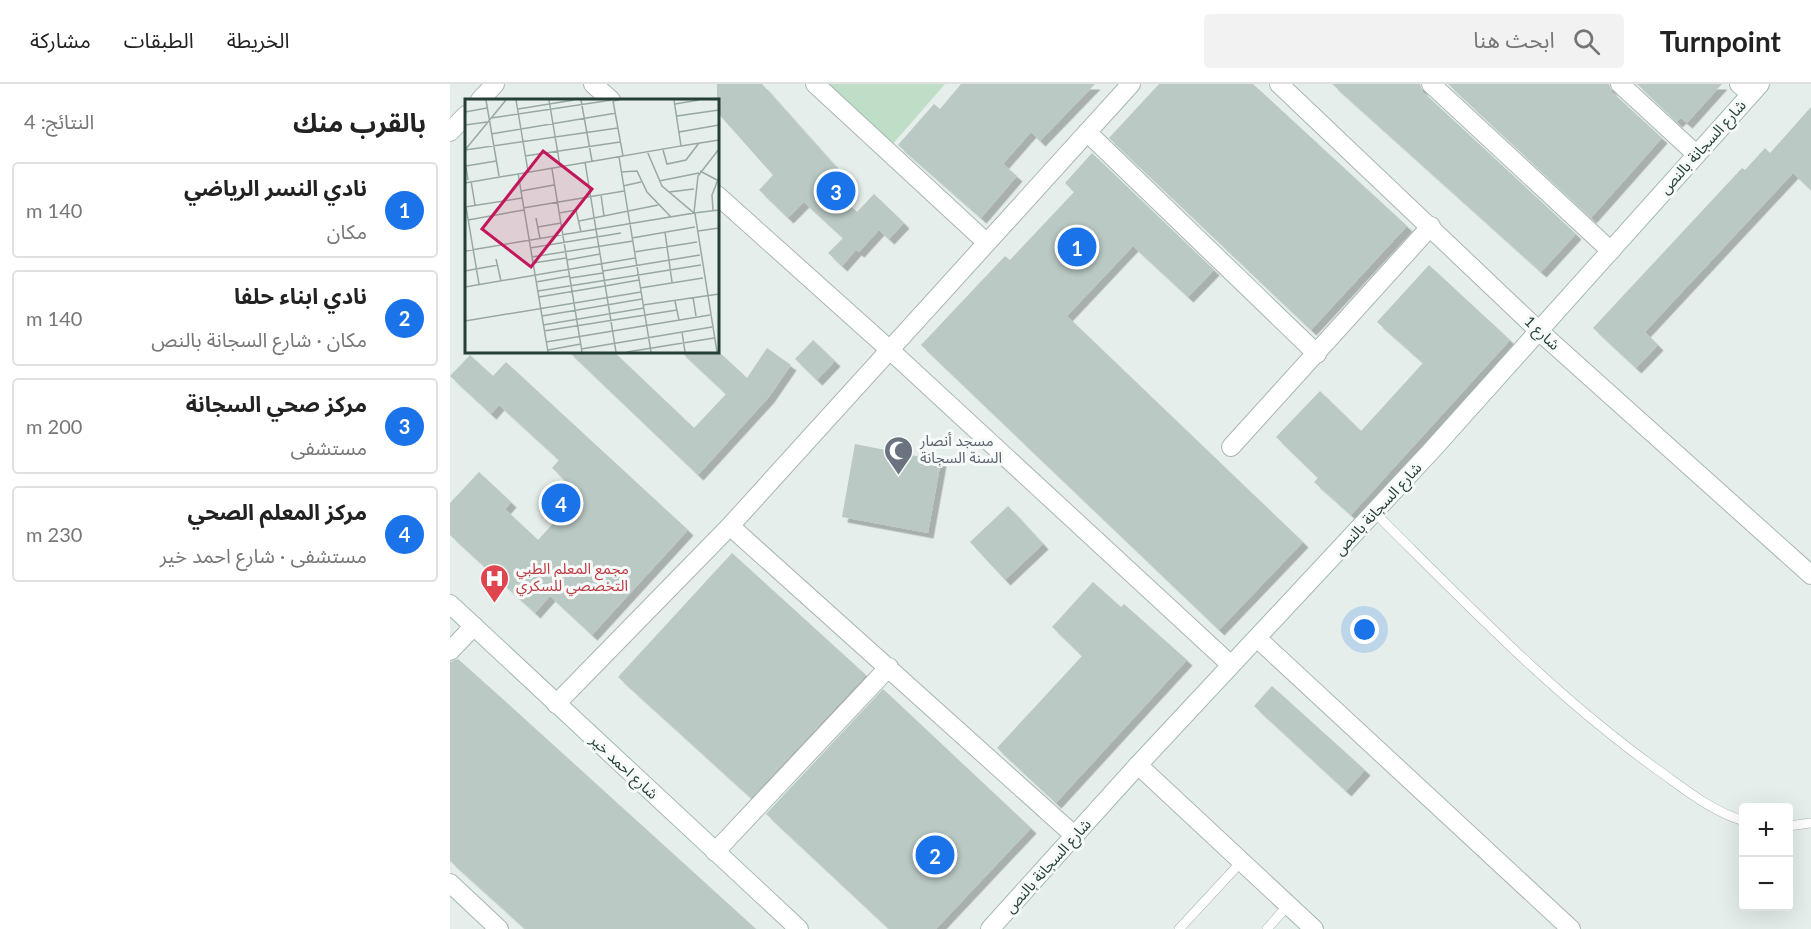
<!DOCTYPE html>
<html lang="ar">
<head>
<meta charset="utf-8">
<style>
  body { margin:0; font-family:Lato,"Noto Sans Arabic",sans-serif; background:#f2f2f2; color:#222; direction:rtl }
  .controls { position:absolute; right:18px; bottom:18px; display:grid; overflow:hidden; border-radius:6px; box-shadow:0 6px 24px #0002 }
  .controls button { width:54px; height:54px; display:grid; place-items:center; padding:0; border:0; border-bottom:2px solid #e0e0e0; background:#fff; color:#222; font:30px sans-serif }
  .you { position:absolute; left:915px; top:546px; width:21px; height:21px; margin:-15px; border:4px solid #fff; border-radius:50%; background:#1a73e8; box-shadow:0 0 0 9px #1a73e833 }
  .badge { display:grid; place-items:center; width:39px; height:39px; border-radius:50%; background:#1a73e8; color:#fff; font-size:20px; font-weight:700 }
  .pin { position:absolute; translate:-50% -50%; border:3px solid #fff; box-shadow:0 2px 6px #0006 }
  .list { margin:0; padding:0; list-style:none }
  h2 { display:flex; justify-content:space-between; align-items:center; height:78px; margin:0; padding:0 24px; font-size:26px }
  h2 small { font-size:20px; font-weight:400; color:#767676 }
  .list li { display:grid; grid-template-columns:39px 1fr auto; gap:18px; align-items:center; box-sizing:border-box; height:96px; margin:0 12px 12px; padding:0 12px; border:2px solid #e0e0e0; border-radius:6px }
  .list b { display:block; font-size:22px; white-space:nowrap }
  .list p { margin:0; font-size:20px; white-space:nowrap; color:#767676 }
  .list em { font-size:20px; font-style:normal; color:#767676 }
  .icon { flex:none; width:33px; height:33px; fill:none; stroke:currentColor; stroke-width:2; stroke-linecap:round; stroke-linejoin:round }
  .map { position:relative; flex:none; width:1361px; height:845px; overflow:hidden; direction:ltr }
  header { display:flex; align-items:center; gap:36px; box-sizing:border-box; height:84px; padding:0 30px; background:#fff; border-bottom:2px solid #e0e0e0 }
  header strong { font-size:28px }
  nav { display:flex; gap:33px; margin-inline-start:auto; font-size:21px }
  .search { width:420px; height:54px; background:#f2f2f2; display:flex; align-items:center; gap:15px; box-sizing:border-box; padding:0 21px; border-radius:6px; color:#767676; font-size:22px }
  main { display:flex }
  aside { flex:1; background:#fff }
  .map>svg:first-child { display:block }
  .green { fill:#bfdec7 }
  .building { fill:#bac9c3; filter:url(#shadow) }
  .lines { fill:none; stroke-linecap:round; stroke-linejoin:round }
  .lane-casing { stroke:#a8b6b1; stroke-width:10 }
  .street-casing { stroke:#a8b6b1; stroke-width:20 }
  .secondary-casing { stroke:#a4b9b1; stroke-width:20 }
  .lane { stroke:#fff; stroke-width:9 }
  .street { stroke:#fff; stroke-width:18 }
  .secondary { stroke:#fff; stroke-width:18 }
  .labels { text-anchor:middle; stroke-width:6; stroke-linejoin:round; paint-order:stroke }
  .street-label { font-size:15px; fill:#253f37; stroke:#f6faf8 }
  .worship-label { font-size:15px; fill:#5b616d; stroke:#f6faf8; text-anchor:start }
  .health-label { font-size:15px; fill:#be3a42; stroke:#f6faf8; text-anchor:start }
  .inset-road { fill:none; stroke:#98a8a2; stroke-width:1.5 }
  .view { fill:#c2185b; fill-opacity:0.15; stroke:#c2185b; stroke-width:3 }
  .inset-edge { fill:none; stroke:#253f37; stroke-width:3 }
</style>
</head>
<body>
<header>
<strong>Turnpoint</strong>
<div class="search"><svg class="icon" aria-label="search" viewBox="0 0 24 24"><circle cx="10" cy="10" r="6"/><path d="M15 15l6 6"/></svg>ابحث هنا</div>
<nav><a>الخريطة</a><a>الطبقات</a><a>مشاركة</a></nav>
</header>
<main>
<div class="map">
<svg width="1361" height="845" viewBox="0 0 1361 845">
  <defs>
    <filter id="shadow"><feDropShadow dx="5.5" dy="5.5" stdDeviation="0" flood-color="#0004"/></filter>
  </defs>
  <rect width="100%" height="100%" fill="#e5eeea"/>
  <path class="green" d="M371,0h124l-54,62z"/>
  <path class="building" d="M267,0h45l74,83 -12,14 33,31 17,-18 30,29 -15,16 -10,-9 -20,22 -3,-2 -14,16 -14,-13 15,-15 -39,-36 -16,16 -29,-28 14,-15 -56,-63z
    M511,0h134l-55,57 -9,-9 -28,32 14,12 -36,42 -83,-73 36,-41 6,5z
    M709,0h94l154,142 -96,104 -202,-192z
    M882,0h88l3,8 153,142 -35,38z
    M998,0h161l3,8 50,46 -71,80z
    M1187,0h85l-35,39 -6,-5 -4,4z
    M1361,23v83l-18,-17 -148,159 13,13 -22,23 -43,-40 149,-160 3,2 20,-22 5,5z
    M642,69l122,117 -26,27 -55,-51 -66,70 236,226 -84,88 -298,-285 84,-89 5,4 64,-68 -9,-9z
    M979,181l81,75 -159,175 -37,-33 4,-4 -42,-41 44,-46 41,40 62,-68 -46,-41z
    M363,256l22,21 -18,19 -22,-21z
    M317,264l24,17 -22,32 -71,78 -130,-124h45l81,77 32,-34 -46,-43h38l29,27z
    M20,271l23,21 13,-14 182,168 -96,105 -42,-39 -15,17 -85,-78v-32l29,-31 32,30 -6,7 33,31 42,-46 -28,-26 7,-8 -60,-55 -8,9 -41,-38z
    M405,360l86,17 -13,72 -86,-16z
    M558,422l35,38 -38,36 -35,-38z
    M282,469l134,122 -115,123 -133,-121z
    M643,498l28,25 3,-3 63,56 -131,143 -59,-55 85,-92 -30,-29z
    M8,575l48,43 250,227h-231l-24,-22 -51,-46v-199z
    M822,602l93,84 -19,21 -92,-85z
    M433,605l148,139 -95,101h-47l-123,-115z"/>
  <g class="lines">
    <defs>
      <path id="lane" d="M924,428c91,90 179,183 284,258 28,20 53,41 86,51
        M1338,742l23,-3
        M729,845l63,-68
        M817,845l21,-24"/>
      <path id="street" d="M143,0l18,16
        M365,0l172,159
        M829,0l260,247 272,244
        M981,0l180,167
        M1170,0l76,70
        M1289,0l12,10
        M30,16l15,-16
        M0,48l16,-17
        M637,48l230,222
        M267,111l174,156 340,314
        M781,363l200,-221
        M280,442l345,310
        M807,554l314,291
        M0,567l24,-25
        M106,620l174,-178 401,-442
        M688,681l176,164
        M265,768l174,-185
        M0,799l49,46"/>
      <path id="secondary" d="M0,520l349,325
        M540,845l148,-164 294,-315 328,-366"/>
    </defs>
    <use href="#lane" class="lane-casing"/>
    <use href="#street" class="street-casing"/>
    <use href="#secondary" class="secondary-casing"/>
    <use href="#lane" class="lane"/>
    <use href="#street" class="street"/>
    <use href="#secondary" class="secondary"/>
  </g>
  <defs>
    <symbol id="mosque-pin" viewBox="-11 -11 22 30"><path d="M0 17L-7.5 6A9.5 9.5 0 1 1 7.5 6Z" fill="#6b7280" stroke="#f6faf8"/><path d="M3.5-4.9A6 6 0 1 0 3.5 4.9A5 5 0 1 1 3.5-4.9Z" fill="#fff"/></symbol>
    <symbol id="hospital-pin" viewBox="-11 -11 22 30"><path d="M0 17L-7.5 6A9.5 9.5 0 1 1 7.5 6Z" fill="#e0444e" stroke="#f6faf8"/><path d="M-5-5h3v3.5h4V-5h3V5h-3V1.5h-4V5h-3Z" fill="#fff"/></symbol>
  </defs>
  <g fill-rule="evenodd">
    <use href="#mosque-pin" x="432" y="350" width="33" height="45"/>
    <use href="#hospital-pin" x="28" y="478" width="33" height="45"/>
  </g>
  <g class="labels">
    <g class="street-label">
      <text transform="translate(1253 63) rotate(-48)" y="5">شارع السجانة بالنص</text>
      <text transform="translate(1092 249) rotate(43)" y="5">شارع 1</text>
      <text transform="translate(928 425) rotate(-47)" y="5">شارع السجانة بالنص</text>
      <text transform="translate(174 683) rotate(43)" y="5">شارع احمد خير</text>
      <text transform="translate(598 782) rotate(-48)" y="5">شارع السجانة بالنص</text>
    </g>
    <g class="worship-label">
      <text x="470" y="362">مسجد أنصار<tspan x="470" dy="17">السنة السجانة</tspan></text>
    </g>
    <g class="health-label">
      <text x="66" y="490">مجمع المعلم الطبي<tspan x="66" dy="17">التخصصي للسكري</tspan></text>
    </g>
  </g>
  <g transform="translate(15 15)">
    <rect width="254" height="254" fill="#e5eeea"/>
    <path class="inset-road" d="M21,1l13,76M51,1l12,71M84,1l11,66M116,1l11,61M154,1l-6,1 10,55 58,-10 -7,-46M210,5l24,-4M53,10l56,-9M0,13l22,-4M212,17l42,-6M26,19l121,-18M0,26l22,-3M214,33l40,-7M26,35l125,-21M216,47l38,-6M0,51l153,-22M0,51l41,-50M198,51l4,14 19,-4 13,-17M182,52l15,35 33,28 22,138M60,57l95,-14M154,58l32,195M0,62l3,19M120,63l31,190M1,67l30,-5M87,70l30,183M235,72l17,9M156,73l16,-1 10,21 24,25M53,74l30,179M6,82l4,24M194,82l40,-8M0,84l158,-27M158,87l18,-4M56,92l33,-6M204,93l25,-3M136,96l3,21M0,108l57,-9M1,108l13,77M58,109l101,-17M248,111l-1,-15 7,-18M94,114l17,-3 5,22M229,114l25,-3M71,119l4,21M3,121l56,-10M114,122l79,-16M73,128l23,-4M233,132l21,-3M200,133l7,50M167,139l63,-11M65,149l91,-15M0,152l229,-38 4,-37 21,-27M169,153l63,-10M67,158l101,-16M31,160l5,22M102,161l33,-6M68,164l33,-5M0,172l33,-6M138,172l97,-16M105,179l33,-5M71,183l34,-6M140,187l34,-6M0,188l170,-29M175,189l63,-10M73,192l163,-26M74,198l66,-11M228,198l3,19M210,202l4,19M178,206l76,-11M77,217l100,-17M0,222l176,-29M78,226l101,-17M79,232l133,-21M217,233l3,20M81,243l164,-27M116,250l131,-22M83,251l33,-6M162,253l87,-14"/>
    <path class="view" d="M78,52l49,38 -61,78 -49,-38z"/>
    <rect width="254" height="254" class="inset-edge"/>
  </g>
</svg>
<div class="controls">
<button>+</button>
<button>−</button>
</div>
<div class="you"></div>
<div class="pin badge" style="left:627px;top:163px">1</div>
<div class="pin badge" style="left:485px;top:771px">2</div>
<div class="pin badge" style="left:386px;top:107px">3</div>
<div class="pin badge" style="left:111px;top:419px">4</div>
</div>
<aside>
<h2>بالقرب منك<small>النتائج: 4</small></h2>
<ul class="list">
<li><span class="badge">1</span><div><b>نادي النسر الرياضي</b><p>مكان</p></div><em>140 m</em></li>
<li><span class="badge">2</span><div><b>نادي ابناء حلفا</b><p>مكان · شارع السجانة بالنص</p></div><em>140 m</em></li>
<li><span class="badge">3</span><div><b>مركز صحي السجانة</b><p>مستشفى</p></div><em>200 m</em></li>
<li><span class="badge">4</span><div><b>مركز المعلم الصحي</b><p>مستشفى · شارع احمد خير</p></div><em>230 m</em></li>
</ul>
</aside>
</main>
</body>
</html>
